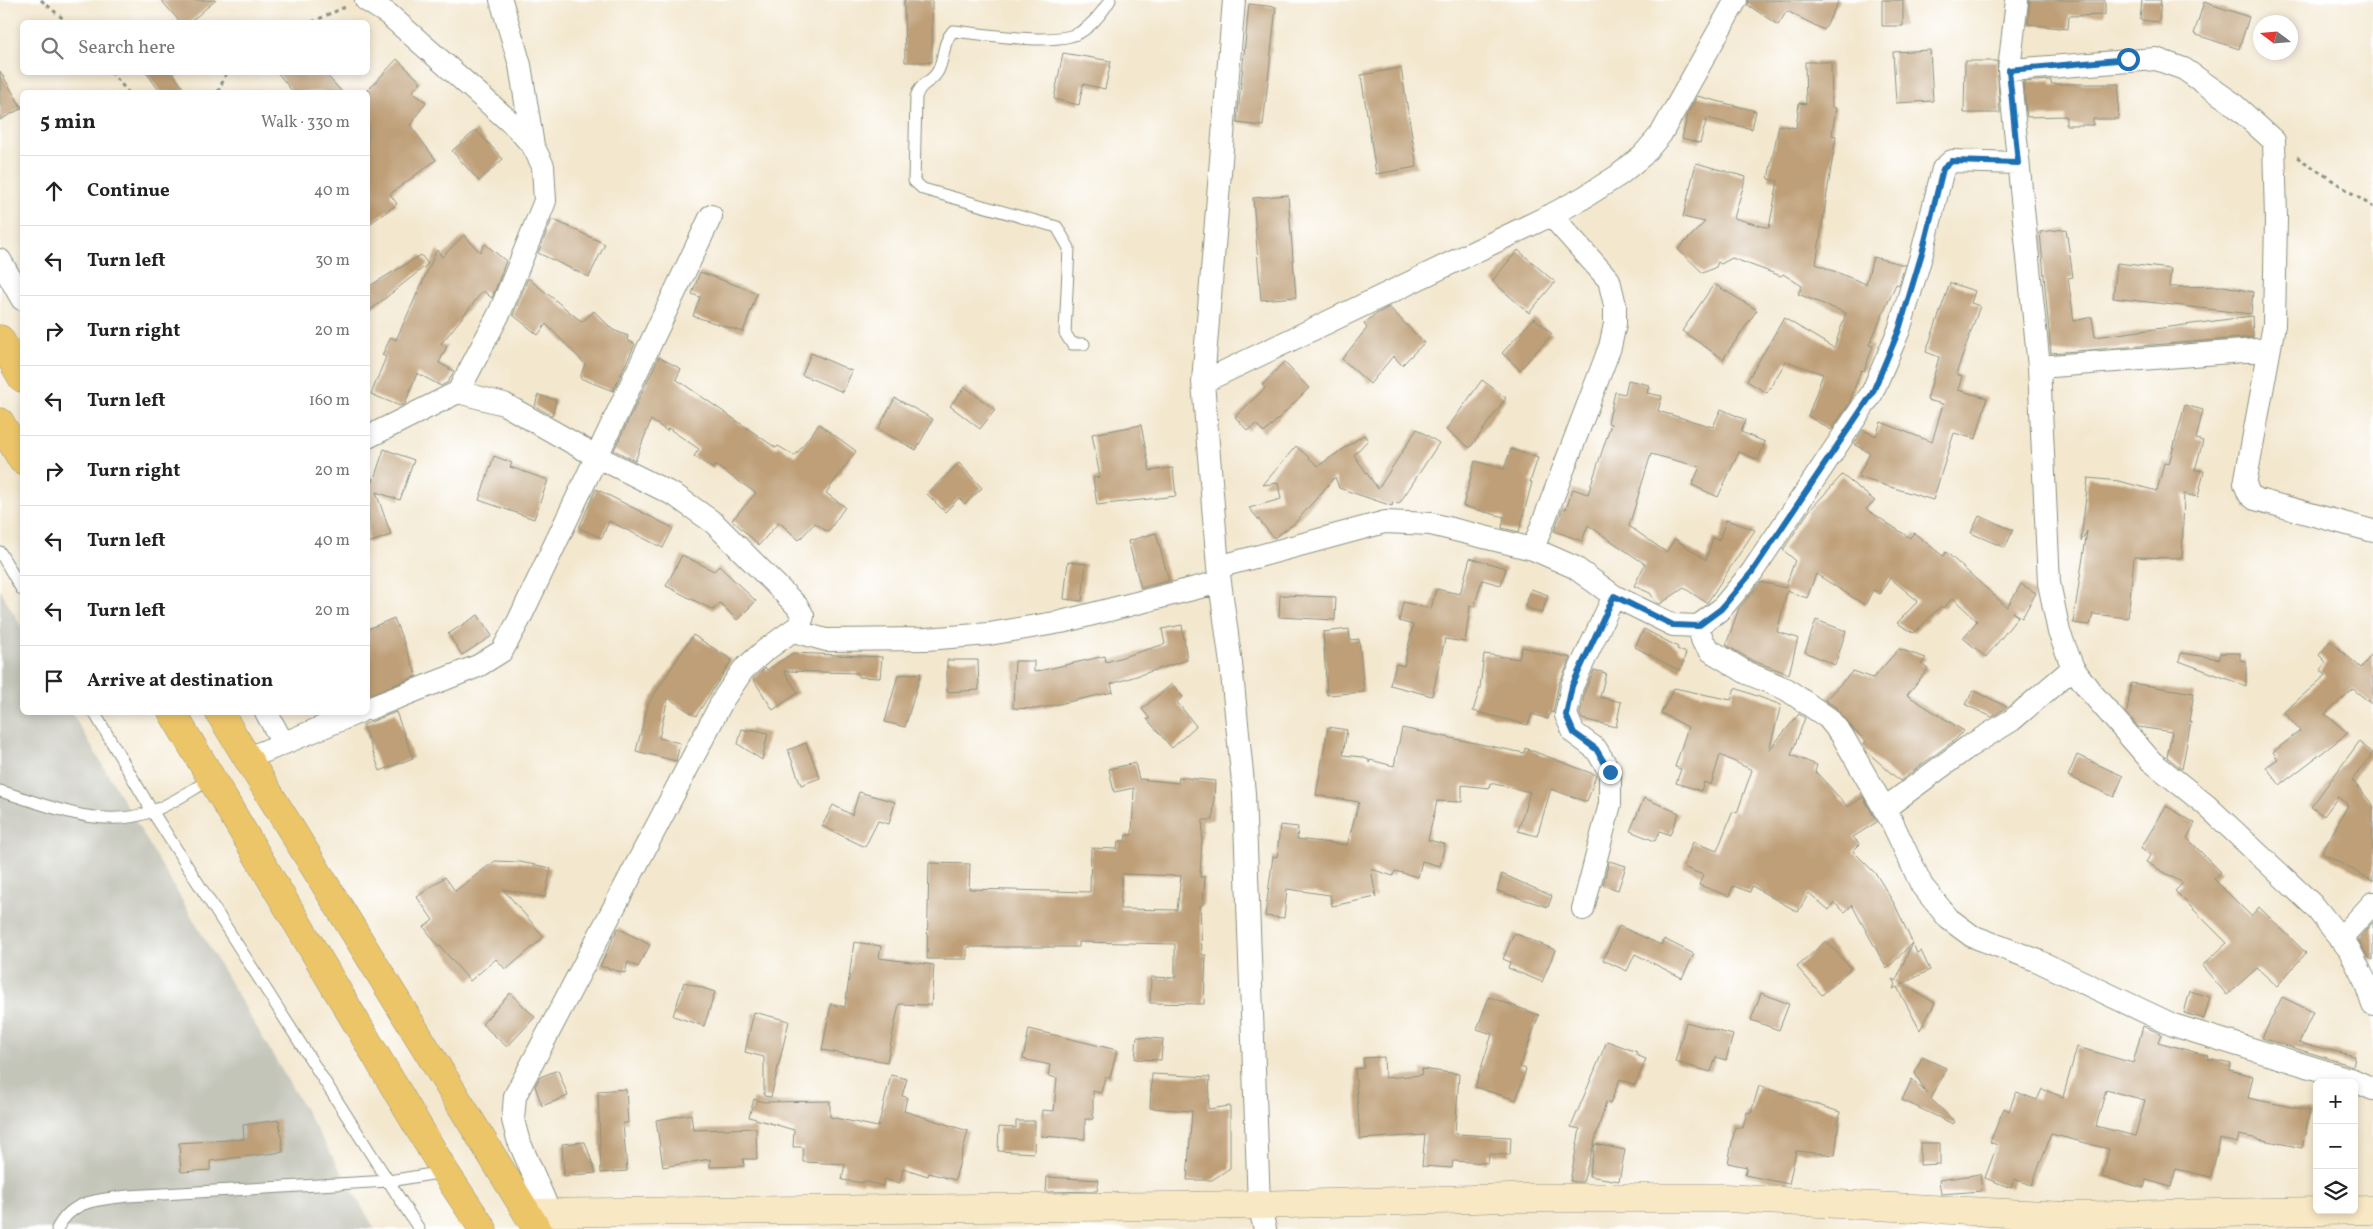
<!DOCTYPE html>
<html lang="en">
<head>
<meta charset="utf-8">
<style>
  body { margin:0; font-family:Vollkorn,serif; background:#f2f2f2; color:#222 }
  .controls { position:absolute; right:15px; bottom:15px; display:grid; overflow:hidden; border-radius:8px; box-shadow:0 2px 8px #0003 }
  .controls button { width:45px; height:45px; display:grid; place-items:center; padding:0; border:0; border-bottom:1px solid #e0e0e0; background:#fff; color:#222; font:25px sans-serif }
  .compass { position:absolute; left:2253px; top:15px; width:45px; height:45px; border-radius:50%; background:#fff; box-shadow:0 2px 8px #0003; rotate:286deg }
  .stop { position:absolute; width:15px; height:15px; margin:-11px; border:4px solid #1f6fb2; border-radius:50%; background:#fff }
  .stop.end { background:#1f6fb2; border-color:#fff; box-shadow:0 1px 5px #0008 }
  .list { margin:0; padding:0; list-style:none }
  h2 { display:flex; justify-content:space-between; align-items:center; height:65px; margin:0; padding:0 20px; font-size:21px }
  h2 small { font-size:16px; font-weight:400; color:#767676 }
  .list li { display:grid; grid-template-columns:32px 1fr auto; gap:15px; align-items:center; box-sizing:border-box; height:70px; padding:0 20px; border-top:1px solid #e0e0e0 }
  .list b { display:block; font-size:19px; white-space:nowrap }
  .list em { font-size:16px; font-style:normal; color:#767676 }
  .icon { flex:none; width:28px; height:28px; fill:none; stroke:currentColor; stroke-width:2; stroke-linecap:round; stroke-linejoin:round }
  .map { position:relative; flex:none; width:2373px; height:1229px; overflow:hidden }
  .search { position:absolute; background:#fff; box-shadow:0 2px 8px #0003; left:20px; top:20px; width:350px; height:55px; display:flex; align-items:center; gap:12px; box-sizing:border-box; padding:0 18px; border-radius:8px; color:#767676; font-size:19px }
  .panel { position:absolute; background:#fff; box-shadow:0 2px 8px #0003; left:20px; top:90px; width:350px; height:625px; border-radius:8px }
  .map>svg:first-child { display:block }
  .industrial { fill:#c4c5b9 }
  .building { fill:#be9f77; fill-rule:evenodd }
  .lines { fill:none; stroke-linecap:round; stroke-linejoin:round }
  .lane-casing { stroke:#899281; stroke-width:13 }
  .street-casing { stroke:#899281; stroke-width:24 }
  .secondary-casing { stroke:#899281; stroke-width:29 }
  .primary-casing { stroke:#899281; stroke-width:29 }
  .path { stroke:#899281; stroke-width:3; stroke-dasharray:4 4; stroke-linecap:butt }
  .lane { stroke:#fff; stroke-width:11 }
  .street { stroke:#fff; stroke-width:22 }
  .secondary { stroke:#f8e8c3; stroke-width:28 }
  .primary { stroke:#edc569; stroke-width:28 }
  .route { stroke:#1f6fb2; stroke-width:6 }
</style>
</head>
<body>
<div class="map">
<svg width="2373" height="1229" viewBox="0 0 2373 1229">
  <rect width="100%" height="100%" fill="#fff"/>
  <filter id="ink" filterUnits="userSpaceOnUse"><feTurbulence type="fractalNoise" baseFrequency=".02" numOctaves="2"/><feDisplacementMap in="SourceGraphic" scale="10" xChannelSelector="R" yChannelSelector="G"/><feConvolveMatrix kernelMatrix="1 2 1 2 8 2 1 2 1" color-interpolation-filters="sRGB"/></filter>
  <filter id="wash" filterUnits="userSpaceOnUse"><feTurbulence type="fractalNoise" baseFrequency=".0096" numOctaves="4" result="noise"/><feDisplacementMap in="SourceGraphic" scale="20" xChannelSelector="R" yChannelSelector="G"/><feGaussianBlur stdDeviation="1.12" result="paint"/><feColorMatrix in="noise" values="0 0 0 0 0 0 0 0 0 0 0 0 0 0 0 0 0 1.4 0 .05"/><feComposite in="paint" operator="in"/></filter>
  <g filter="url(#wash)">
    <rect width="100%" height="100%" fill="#f3e7ce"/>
    <path class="industrial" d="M0,589l22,39v84l50,1 303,516h-375z"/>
    <g id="blocks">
      <path class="building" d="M161,0h55l-26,22h-10z
        M904,0h28v62h-27z
        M1749,0h90l-15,30 -37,-19 -9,14 -30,-20z
        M1882,0h21v26h-21z
        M2030,0h75v15l-36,1 -1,13 -40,-5z
        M2142,0h19l-2,22 -19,-2z
        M2204,2l45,15 -10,32 -45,-15z
        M1249,4l27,3 -13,119 -26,-3z
        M1930,50l3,51 -37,2 -3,-51z
        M1063,53l48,8 -6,28 -22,-5 -4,21 -25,-6z
        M397,59l24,23 -9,10 14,10 -16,23 26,35 -46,34 7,10 -29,21v-135z
        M1965,61h32l3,52h-36z
        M1805,62h26l1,45 4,1 -4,27 4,1 -20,128 50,20 7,-27 32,8 -6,20 -3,-1 -27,61 4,1 -9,25 -3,-1 -12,34 -18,26 -23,-14 15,-42 -37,-13 -19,32 -20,-12 37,-63 50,30 12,-35 -48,-19 4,-8 -19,-12 -2,2 -49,-18 -11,6 -3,-2 -2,5 -13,6 -25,-24 27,-27 -22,-5 13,-54 50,14 -12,41 35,10 9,-47 -10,-2 11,-54 17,3 3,-25 7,1z
        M1401,68l16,99 -41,7 -15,-99z
        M0,71l22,37 -22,12z
        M146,72h26l14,20h-26z
        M277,72h47l18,20h-49z
        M2051,80v4h68l-1,35h-25v6h-27v-9l-39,1 -4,-35z
        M1697,96l59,15 -4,18 -45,-11 -7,25 -18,-5 6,-25z
        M476,130l27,29 -24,22 -27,-30z
        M1288,195l8,102 -35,3 -8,-102z
        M552,219l53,25 -16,33 -51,-24z
        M2066,229l7,48 -5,1 6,43 18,-4 3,20 157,-21 1,21 -202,16 -11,-121z
        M464,235l16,17 5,-8 21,17 -14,37 -9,-7 -42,53 6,2 -8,17 15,8 -6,11 -7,4 -24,-13 -12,31 -5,2 -29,-12 15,-37 -4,-2 9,-18 5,3 41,-90 5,7z
        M1518,250l37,32 -26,31 -37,-32z
        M421,255l7,9 -60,48v-25z
        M2117,263l54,6 -2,18 55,-1 29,6 -2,22 -138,-16z
        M700,272l57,21 -14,39 -50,-16 7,-19 -8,-3z
        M528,278l54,44 12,-11 19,19 15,6 -1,4 8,4 -22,47 -33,-13 5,-14 -39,-40 -8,11 -25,-20z
        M1950,283l25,8 -4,12 9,3 -24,68 6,2 -4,14 29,8 -11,41 -22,-6 -21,67 -75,-23 12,-24 -16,-9 9,-14 13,6 5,-14 51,20 11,-38 -16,-4 12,-43 -13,-5z
        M1714,284l43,26 -34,49 -41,-28z
        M1389,307l35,36 -22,22 -9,-9 -23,28 -28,-25 25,-31 -3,-4 10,-9z
        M1534,318l18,16 -32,36 -18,-17z
        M811,353l41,18 -9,21 -41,-17z
        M659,357l22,12 -5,10 100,69 2,-2 17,10 24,-32 37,27 -30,42 19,14 -17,25 -13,-9 -16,17 -20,-18 -20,23 -27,-25 24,-27 -41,-28 -2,4 -19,-13 5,-7 -31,-21 -1,3 -16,-11 -16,41 -21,-11z
        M1284,362l25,26 -45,45 -8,-9 -8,7 -13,-14 30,-29 -3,-3z
        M1482,380l24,18 -36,50 -24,-18z
        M1628,380l21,5 -2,8 15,3 -4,15 55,16 8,-18 25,11 -5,12 24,10 -7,18 -19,-8 -21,45 -26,-12 8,-18 -49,-13 -22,72 37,26 9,-13 31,21 7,-22 6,2 7,-20 29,10 -48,73 -23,-15 -24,16 -4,-2 -6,-9 -16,-7 11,-22 -57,-39 -6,16 -28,-10 9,-23 3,1 7,-20 15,5 23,-70 -3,-1 7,-31 10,2z
        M965,387l30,23 -15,19 -30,-23z
        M538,395l18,5 -4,16 -17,-10z
        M895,398l38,21 -17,31 -38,-21z
        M2185,405l18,5 -7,29 7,2 -8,29 9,1 -6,26 -14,-3 -2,64 -48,-1 -6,61 -35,-4 -3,11 -17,-2 14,-92 -6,10 7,-63 31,3 38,10 7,-28 5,1z
        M1141,425l9,46 23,-3 3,28 -79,9 -4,-27 7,-1 -8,-43z
        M1417,429l22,14 -40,61 -6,-2 -1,4 -53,-18 -4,-11 -41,47 -20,14 -25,-30 32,-9 -3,-16 -15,2 33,-39 22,20 46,-31 4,5 -14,15 24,34z
        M384,449l30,11 -14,40 -24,-8 15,43 -23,8v-67h3l2,6z
        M1511,449l27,9 -8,24h2l-13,50 -17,-4 2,-11 -41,-11 12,-45 29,8z
        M494,456l18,7 -2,4 38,13 -14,39 -55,-19z
        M959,463l23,25 -17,16 -6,-6 -14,14 -18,-18z
        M1842,475l33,26 -9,8 44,29 4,-5 29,23 3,-4 61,55 14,-23 15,9 -14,25 -10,-6 6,5 -32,40 -23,-19 14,-17 -24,-23 -10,10 -2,-2 -27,27 -17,-10 21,-22 -28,-23 -10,16 -7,-4 -8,15 -49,-31 -9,24 -20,-7 -10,41 21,6 -9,36 -36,-13 -27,-16 13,-37 22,-26 24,6 10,-28 -12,-10 26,-39z
        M596,489l77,39 -10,20 -54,-27 -7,17 -23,-10z
        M1979,516l34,14 -8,18 -34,-15z
        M1156,533l13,48 -28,7 -13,-47z
        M682,555l32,16 5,-5 37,35 -19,19 -17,-17 -7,7 -47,-24z
        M1470,558l36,10 -5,17 -19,-5 -8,27 -4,-1 -5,36 -20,-3 -13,57 -42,-11 6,-21 8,2 9,-41 -14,-4 4,-19 28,7 5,-20 24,5z
        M1068,562l18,2 -4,37 -18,-2z
        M1531,589l17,6 -6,18 -17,-6z
        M1280,595l56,2 -1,23 -56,-3z
        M478,615l14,21 -30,19 -14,-21z
        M394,618l23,58 -49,19v-66z
        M1816,620l30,11 -11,34 -30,-13z
        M1182,625l5,35 -76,24 2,8 -77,17 -23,-1 2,-47h19v11l71,-16 1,6 59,-18 -3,-15z
        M1349,629l1,11 9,-1 5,53 -37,3 -4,-63z
        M1644,629l34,18 -1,2 9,4 -6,18 -45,-24z
        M693,635l39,25 -36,56 -28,-18 -9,40 21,5 -4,18 -40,-10 12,-47z
        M2330,641l31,27 12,-15v52l-20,-16 -28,25 23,19 -68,52 -14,-18 12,-8 -5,-7 27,-21 -16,-19 42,-37 -6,-5 6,-8 -7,-7z
        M1522,647l49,11 -12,25 -6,30 -3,-1 -2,7 -16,-5 -4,11 -55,-14 7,-23 4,-34 35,5z
        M1899,649l27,9 -5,6 7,5 -21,26 57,36 -9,9 -55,41 -34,-30 -3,-6 3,-4 -11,-10 -17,-22 -13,-9 28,-29 20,7z
        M793,653l89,4 -2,21 -22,-1v-4l-74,-2 14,22 -25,17 -20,-31 12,-11 2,2z
        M2181,653l39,6v-6h20v7l6,1v25l-67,-25z
        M947,660h31l1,30 -32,2z
        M1594,670l12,3 -6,24 21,5 -5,25 -34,-8 -2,-5 5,-24z
        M921,673l-16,54 -20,-5 13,-47z
        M2131,683l63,10 -5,28h2l-9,48 -15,-12 5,-25 -34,-5 -11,-14z
        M1172,684l11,13 -6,5 19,24 -24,22 -25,-29h3l-8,-10z
        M1674,688l57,12 4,-12 46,17 -12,45 30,-36 6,4 -14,37 26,10 -2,6 33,36 15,-10 14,25 -24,15 7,7 -7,7 23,23 19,31 22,48 4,-2 9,19 -28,14 33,19 -15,27 -23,-43 -4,2 2,-5 -3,-5 4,2 16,-38 -25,26 -35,-64 -7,7 -11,-9 -5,7 -20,-17 -11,19 -46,-26 -2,6 -17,-6 -4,10 -30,-11 4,-10 -20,-8 10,-25 24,9 16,-40 4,2 15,-43 -32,-15 -9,30 -7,-3 -3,9 -25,-8 5,-14 -6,-2 13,-40 -27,-14z
        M1973,690l34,17 -15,10 -26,-12z
        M396,712l17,46 -33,13 -17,-46z
        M1328,727l19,3 -4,25 19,2 7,3v3l1,-3 24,6 8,-38 122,25 1,-5 71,27 -9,27 -36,-13 -14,47 -19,-5 12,-39 -40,-9 -1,5 -27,-3v17l-25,-1 -9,39 17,4 -5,22 -18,-5 -4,16 -23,-6 -2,5 -22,-7 5,28 -44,9 -2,-11 -43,-6 -3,29 -19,-2 8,-60 4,1 3,-32 18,2 -1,12 50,6 12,-43 -43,-7z
        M742,729l8,2 1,-2 17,4 -6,27 -24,-16z
        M2359,742l14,11 -21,27 21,25v76l-51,-28 26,-48 -10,-8 -14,19 -13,-9z
        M806,743l14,35 -19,7 -13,-35z
        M2077,755l46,21 -9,21 -46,-21z
        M1135,763l4,16 39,4 1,-6 36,4 -2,39h-10l-3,57h5l-2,28h-3l2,50h4l-2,49 -54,-1 1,-26 24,1v-34l-96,-2v5h-112v12h-40l2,-96 41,1 -1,25 121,3 1,-44 26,1 1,-8h7l1,-6h6l2,-47 -20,4 -5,-23zM1122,874l59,2 -4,34 -57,-1z
        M859,792l36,10 -6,22 -11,-3 -13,26 -43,-21 11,-21 19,10z
        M1644,798l35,15 -9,22 -10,-4 -5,10 -25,-10z
        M2166,806l29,17 -8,15 34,34 -7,7 37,37 8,-9 47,46 -29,33 -20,-18 -30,27 -25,-29 25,-23 -52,-52 8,-8 -37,-21 5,-8 -10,-6z
        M495,861l25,1 31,6 -6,29 -42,-8 41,48 -38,33 -10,-11 -26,22 -30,-35 -1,1 -15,-20 9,-7 -16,-23 28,-20 10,14z
        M1609,861l17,5 -8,24 -15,-5z
        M1502,874l50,22 -4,11 -51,-16z
        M2373,922v38l-5,-3 -10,-18z
        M1619,926l42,19 3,-6 30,15 -12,24 -47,-24 -8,17 -24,-11z
        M618,928l32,17 -12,22 -10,-5 -3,11 -25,-7z
        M1514,933l41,17 -13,32 -34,-14 2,-6 -7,-3z
        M1826,941l25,27 -29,27 -25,-28z
        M854,942l27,4 -2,12 55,7 -3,40 -32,-1 -12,58 -65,-12 9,-46 14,3z
        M684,982l31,10 -11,34 -31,-10z
        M2190,991l20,6 -6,22 -20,-6z
        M510,993l25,24 -28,30 -25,-23z
        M1761,993l28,11 -10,26 -28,-10z
        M1489,997l50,18 -19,52 6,2 -10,31 -41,-13 17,-53 -15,-5z
        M2282,997l31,15 -14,31 56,13 -2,10 -91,-28z
        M754,1012l35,9 -18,76 -7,-1v-39l-19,-5z
        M1686,1022l47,13 -7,25 -10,-3 -5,15 -36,-10z
        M2143,1026l18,8 -3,8 51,14 -1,3 23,5 -2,6 24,6 -5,22 62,13 -8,37 -63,-13 -2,8 -17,-4 -9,38 -35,-8 -5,18 -25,-7 -2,8 -42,-11 7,-28 -58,-15 -19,51 -18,-6 -3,9 -26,-10 12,-33 -7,-3 14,-34 5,3 7,-19 21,8 5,-11 21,8 14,-50 56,16zM2106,1090l39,10 -10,36 -39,-10z
        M1029,1029l88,21 -7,28 -5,-1 -4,16 -8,-2v28h-8v20l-44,-3 1,-26 12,1 3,-33 -9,-2 2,-11 -27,-6z
        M1137,1037l26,2 -2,21 -26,-1z
        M1607,1041l30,11 -1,3 10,4 -11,26 -15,-6 -10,25 -4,-2 -23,80h-6l-7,-1 10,-52 -9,-2z
        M1384,1057l1,21 36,-3 1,-6 37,5 -4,60 56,3 -1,18 -21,-1 -1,9 -35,-2 -1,7 -30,-2 3,-31 -65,4 -5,-70 9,-1 -1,-10z
        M1922,1057l24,11 -15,31 24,23 -2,2 -51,-24 10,-21 14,14 -11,-20z
        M558,1070l10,26 -26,10 -7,-20 5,-9z
        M1152,1074l58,3 -2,32 22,-3v62l-18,12h-25l5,-69 -42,-3z
        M891,1075l16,4 -5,17 5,1 -3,14 64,20 -13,49 -26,-7 -1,3 -25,-8 -3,15 -16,-4 -1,7 -20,-5v2l-21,-3 3,-16 -42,-2v-15h-10l1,-17 -45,-13 5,-18 10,3 66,-1v16l48,10z
        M1759,1086l81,26 -5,43 -39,-4 -7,33 -44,-9 2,-8 -19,-4 7,-36 8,1 4,-16 4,1z
        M626,1089l2,34h-5l4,48 -26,2 -3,-82z
        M691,1114l2,16 63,-2 1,31h-14l1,7 -34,1v-8l-47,8 -7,-47z
        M279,1120l4,32 -73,9v9l-29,2 -2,-29 65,-4 -1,-14z
        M1016,1121h19l-1,32 -36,-2 1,-24 17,1z
        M585,1142l11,31 -32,3 -2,-32z
        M1920,1143h20v21l-20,1z
        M1595,1144l30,6 -6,31 -30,-5z
        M1980,1174l2,17 -41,3 -2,-14z
        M1047,1177l52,3 -2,11 -51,1z"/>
    </g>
  </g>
  <g filter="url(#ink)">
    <use href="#blocks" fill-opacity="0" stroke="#899281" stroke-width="1"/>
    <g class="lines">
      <defs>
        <path id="lane" d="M1084,344h-12l-7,-11 4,-85 -12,-21 -134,-38 -9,-8 2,-84c4,-15 16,-14 22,-26 7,-14 4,-28 15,-40 31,3 100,15 126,2 14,-8 23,-20 31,-33
          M0,552l22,38
          M94,712l58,99 267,418
          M0,791c48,14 100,39 150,21 21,-7 41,-22 61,-33
          M57,1229c15,-30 42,-29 71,-33l261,-15 55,-9"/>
        <path id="street" d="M366,0l22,14 129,114 16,18 10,20 2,35 -45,111 -42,80
          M501,0l19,65 13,81
          M1234,0l-31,382 15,185 13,97 13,129 15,412 6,24
          M2017,0l-8,70 30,297 10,216 10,49 14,36 17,23 61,70 55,44 109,102 34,42 16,32 8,24
          M2009,70l147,-11 28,10 47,33 43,39 2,78 -2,106 -29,159 4,10 6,5 118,32
          M0,260l22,39
          M2039,367l230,-18
          M1203,382l348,-167 32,-17 36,-23 24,-20 18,-21 75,-134
          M368,437l90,-45 46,12 92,52 80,40 38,27 83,83 6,10 -3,9 -37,27 -20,18 -19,28 -209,398 -2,24 5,19 32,74
          M1533,549l77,-202 5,-23v-19l-6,-25 -58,-65
          M1218,567l167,-45 46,2 102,25 41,18 40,29 59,29 25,1 23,-17 31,-37 120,-179 27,-63 23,-77 21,-84 9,-8 65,2
          M1698,626l5,16 8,9 36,22 39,16 42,29 14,17 50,87 30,64 27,33 23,17 64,24 137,65 180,55 20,9
          M794,631l32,9 100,-1 63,-5 72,-12 159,-40
          M368,709l110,-43 24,-15 17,-31 192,-404
          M266,712l17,31
          M246,759l113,-47
          M1884,809l84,-62 44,-27 61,-52
          M1583,909l27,-105v-32l-14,-23 -22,-16 -8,-18 6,-29 42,-90
          M2340,939l33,-36"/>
        <path id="secondary" d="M527,1213l732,-8 251,-7h216l339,18 308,-6"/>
        <path id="primary" d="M0,339l22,39
          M0,422l22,38
          M172,712l273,460 38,57
          M219,712l318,517"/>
      </defs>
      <use href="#lane" class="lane-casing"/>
      <use href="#street" class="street-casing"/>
      <use href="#secondary" class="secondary-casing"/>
      <use href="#primary" class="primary-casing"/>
      <path class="path" d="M41,0l26,22
        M312,22l33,-15
        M111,72l17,20
        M218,92l9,-20
        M2297,157l76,50"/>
      <use href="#lane" class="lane"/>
      <use href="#street" class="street"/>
      <use href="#secondary" class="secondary"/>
      <use href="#primary" class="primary"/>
    </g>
  </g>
  <g class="lines" filter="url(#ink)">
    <path class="route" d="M1610,772l-14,-23 -22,-16 -8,-18 6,-29 42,-90 59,29 25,1 23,-17 31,-37 120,-178 27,-64 23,-77 21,-84 9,-8 66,2 -9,-93 119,-11"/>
  </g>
</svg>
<div class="controls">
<button>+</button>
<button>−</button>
<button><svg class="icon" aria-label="layers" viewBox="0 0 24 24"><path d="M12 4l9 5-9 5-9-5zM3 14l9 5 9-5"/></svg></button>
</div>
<svg class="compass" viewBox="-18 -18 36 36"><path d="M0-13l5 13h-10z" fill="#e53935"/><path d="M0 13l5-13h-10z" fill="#767676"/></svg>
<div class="stop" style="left:2128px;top:59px"></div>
<div class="stop end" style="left:1610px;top:772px"></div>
<div class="search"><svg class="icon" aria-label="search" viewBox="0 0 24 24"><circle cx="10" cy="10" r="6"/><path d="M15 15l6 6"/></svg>Search here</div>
<section class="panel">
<h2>5 min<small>Walk · 330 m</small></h2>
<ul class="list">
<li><svg class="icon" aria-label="ahead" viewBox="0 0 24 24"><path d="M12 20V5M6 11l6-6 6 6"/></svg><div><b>Continue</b></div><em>40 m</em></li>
<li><svg class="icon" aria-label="left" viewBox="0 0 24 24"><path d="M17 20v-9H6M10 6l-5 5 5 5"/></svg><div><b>Turn left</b></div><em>30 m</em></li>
<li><svg class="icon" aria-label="right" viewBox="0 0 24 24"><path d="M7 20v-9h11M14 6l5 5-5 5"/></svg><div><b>Turn right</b></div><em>20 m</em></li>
<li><svg class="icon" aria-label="left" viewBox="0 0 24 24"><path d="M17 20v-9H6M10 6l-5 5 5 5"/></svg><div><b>Turn left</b></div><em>160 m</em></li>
<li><svg class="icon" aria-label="right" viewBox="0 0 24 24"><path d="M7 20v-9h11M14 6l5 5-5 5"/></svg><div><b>Turn right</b></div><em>20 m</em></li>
<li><svg class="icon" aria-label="left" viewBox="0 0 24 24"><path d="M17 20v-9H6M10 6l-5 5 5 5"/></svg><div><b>Turn left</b></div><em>40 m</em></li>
<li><svg class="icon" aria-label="left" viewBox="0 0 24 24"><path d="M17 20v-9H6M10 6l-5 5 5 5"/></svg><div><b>Turn left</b></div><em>20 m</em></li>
<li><svg class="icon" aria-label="arrive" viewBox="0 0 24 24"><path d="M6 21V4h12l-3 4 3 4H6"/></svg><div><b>Arrive at destination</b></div></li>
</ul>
</section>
</div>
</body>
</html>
